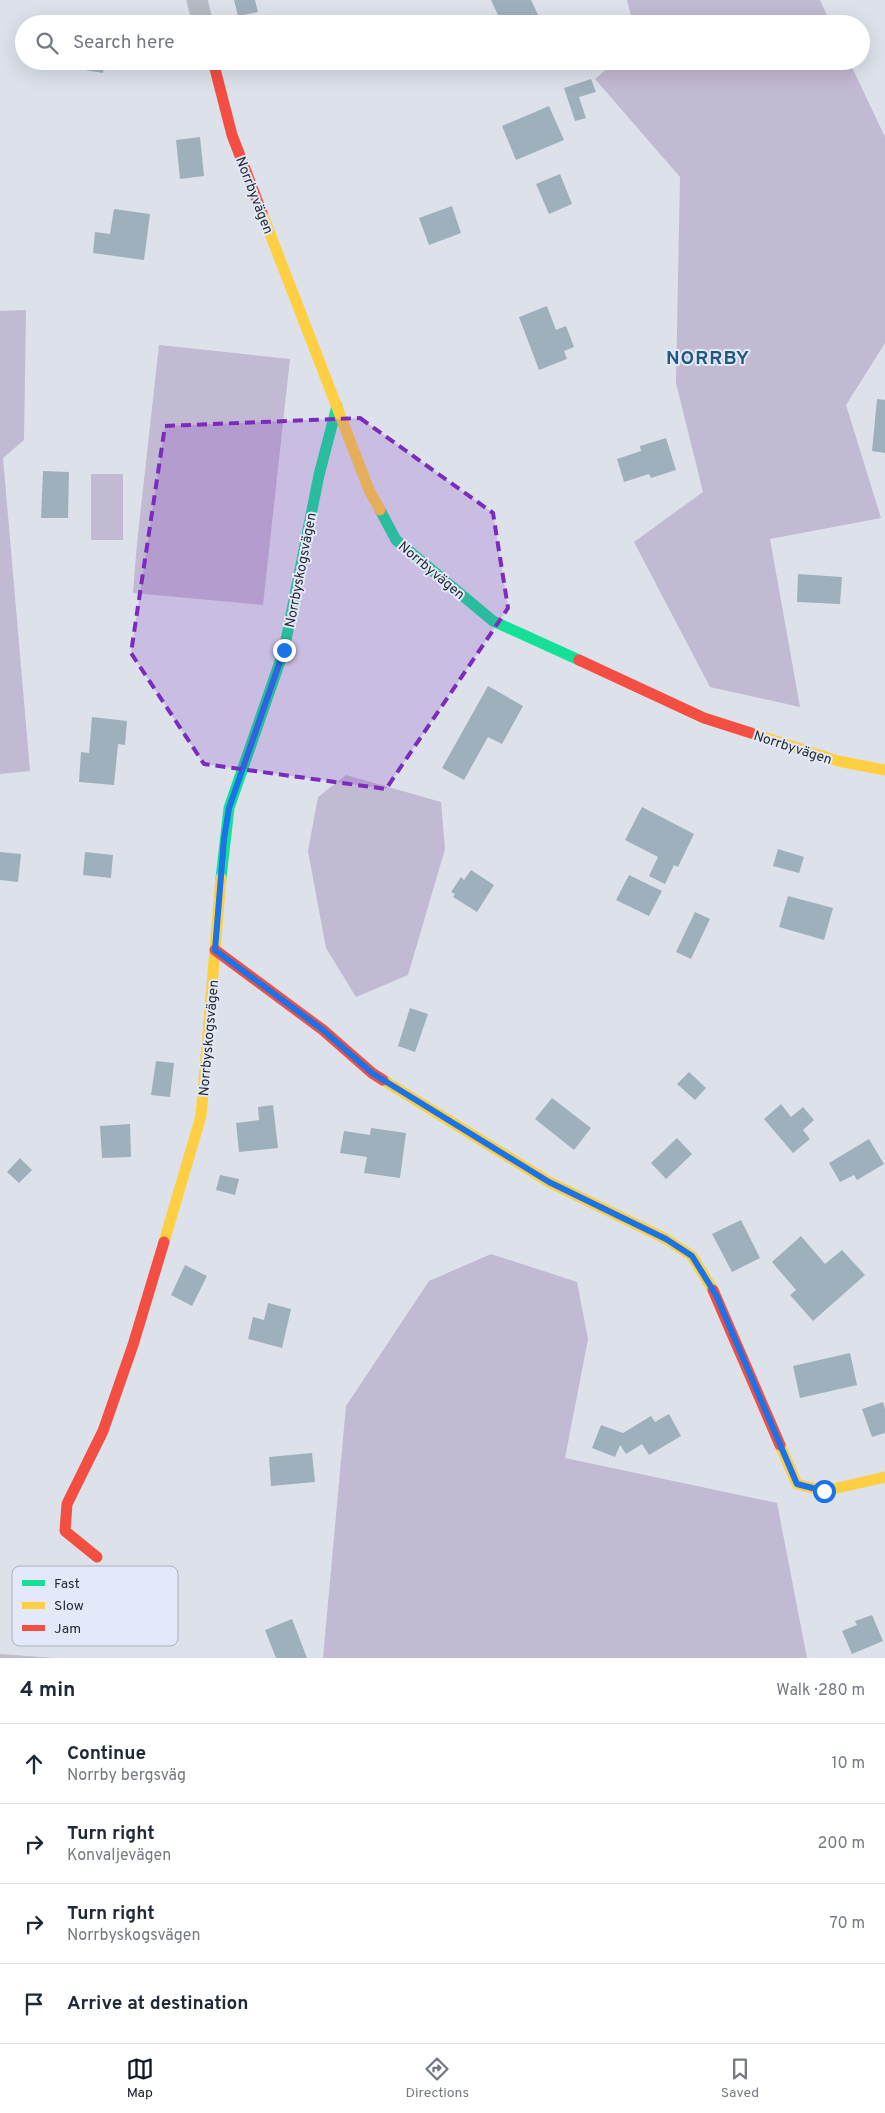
<!DOCTYPE html>
<html lang="en">
<head>
<meta charset="utf-8">
<style>
  body { margin:0; font-family:Overpass,sans-serif; background:#f2f2f3; color:#1f2937 }
  .stop { position:absolute; width:15px; height:15px; margin:-11px; border:4px solid #1a73e8; border-radius:50%; background:#fff }
  .stop.end { background:#1a73e8; border-color:#fff; box-shadow:0 1px 5px #0008 }
  .list { margin:0; padding:0; list-style:none }
  h2 { display:flex; justify-content:space-between; align-items:center; height:65px; margin:0; padding:0 20px; font-size:21px }
  h2 small { font-size:16px; font-weight:400; color:#747a83 }
  .list li { display:grid; grid-template-columns:32px 1fr auto; gap:15px; align-items:center; box-sizing:border-box; height:80px; padding:0 20px; border-top:1px solid #e0e1e3 }
  .list b { display:block; font-size:19px; white-space:nowrap }
  .list p { margin:0; font-size:16px; white-space:nowrap; color:#747a83 }
  .list em { font-size:16px; font-style:normal; color:#747a83 }
  .icon { flex:none; width:28px; height:28px; fill:none; stroke:currentColor; stroke-width:2; stroke-linecap:round; stroke-linejoin:round }
  .map { position:relative; flex:none; width:885px; height:1658px; overflow:hidden }
  .search { position:absolute; background:#fff; box-shadow:0 5px 20px #0002; left:15px; right:15px; top:15px; height:55px; display:flex; align-items:center; gap:12px; box-sizing:border-box; padding:0 18px; border-radius:28px; color:#747a83; font-size:19px }
  .sheet { height:385px; background:#fff }
  nav { display:flex; justify-content:space-around; align-items:center; box-sizing:border-box; height:70px; border-top:1px solid #e0e1e3; background:#fff; font-size:14px; color:#747a83 }
  nav a { display:grid; justify-items:center; gap:2px }
  nav .on { color:#111827 }
  .map>svg:first-child { display:block }
  .green { fill:#c2b9d2 }
  .building { fill:#9fb0bd }
  .lines { fill:none; stroke-linecap:round; stroke-linejoin:round }
  .street { stroke:#b6bbc3; stroke-width:21 }
  .fast { stroke:#16e098; stroke-width:11 }
  .slow { stroke:#ffcf43; stroke-width:11 }
  .jam { stroke:#f24e42; stroke-width:11 }
  .route { stroke:#1a73e8; stroke-width:6 }
  .marked { fill:#7b2cbf; fill-opacity:0.2; stroke:#7b2cbf; stroke-width:4; stroke-dasharray:10 6; stroke-linejoin:round }
  .labels { text-anchor:middle; stroke-width:4; stroke-linejoin:round; paint-order:stroke }
  .street-label { font-size:14px; fill:#252c33; stroke:#e3e9f8 }
  .district-label { font-size:19px; font-weight:bold; letter-spacing:1px; fill:#21597f; stroke:#e3e9f8 }
  .key { fill:#e3e9f8; stroke:#aab0bd; stroke-width:1 }
  .key-label { font-size:14px; fill:#252c33 }
</style>
</head>
<body>
<div class="map">
<svg width="885" height="1658" viewBox="0 0 885 1658">
  <rect width="100%" height="100%" fill="#dde1ea"/>
  <path class="green" d="M627,0h193l11,24h-198z
    M616,61h233l36,76v206l-39,62 35,113 -111,21 30,168 -90,-20 -76,-145 69,-50 -27,-109 4,-206 -85,-98z
    M26,310l-2,130 -21,18 27,313 -30,3v-463z
    M159,345l131,14 -27,246 -130,-12 4,-50z
    M91,474h32v66h-32z
    M346,775l95,27 4,47 -37,126 -52,22 -30,-49 -18,-97 10,-54z
    M491,1254l86,28 11,57 -23,119 212,45 30,155h-484l23,-252 83,-125z
    M0,1654l55,4h-55z"/>
  <path class="building" d="M234,0h21l3,12 -20,4z
    M491,0h40l9,19 18,5h-56z
    M61,61h44l-2,12 -43,-7z
    M591,79l5,13 -17,5 7,21 -11,3 -11,-33z
    M549,106l15,34 -48,20 -14,-34z
    M200,137l4,39 -24,3 -4,-39z
    M560,174l12,30 -23,10 -13,-30z
    M452,206l9,27 -32,12 -10,-27z
    M114,209l36,5 -6,46 -51,-7 2,-21 15,2z
    M547,306l9,24 10,-4 8,21 -10,4 3,8 -28,11 -20,-53z
    M877,399l8,1v53l-13,-2z
    M666,438l10,32 -25,8 -2,-4 -25,8 -7,-23 24,-8 -1,-5z
    M43,471l26,1 -1,46h-27z
    M798,574l44,3 -2,27 -43,-2z
    M488,686l35,20 -21,38 -14,-7 -24,43 -22,-12z
    M92,717l35,4 -2,24 -7,-1 -4,41 -35,-3 2,-30 8,1z
    M642,807l52,27 -16,33 -4,-2 -9,19 -16,-8 9,-19 -33,-17z
    M778,849l26,8 -5,16 -26,-7z
    M0,852l21,2 -3,28 -18,-2z
    M85,852l28,3 -2,23 -28,-3z
    M471,870l23,15 -17,27 -24,-15 2,-3 -4,-2 10,-15 3,3z
    M629,875l33,16 -13,25 -33,-16z
    M788,896l45,12 -9,32 -45,-13z
    M695,912l15,7 -19,40 -15,-7z
    M410,1008l18,6 -13,38 -17,-6z
    M156,1061l18,2 -4,34 -19,-2z
    M689,1072l17,16 -11,12 -18,-16z
    M552,1098l39,30 -17,22 -39,-31z
    M781,1104l10,13 12,-10 11,13 -11,10 7,9 -17,14 -29,-34z
    M273,1105l5,43 -39,4 -3,-29 23,-3 -1,-13z
    M130,1124l1,33 -29,1 -2,-32z
    M371,1128l35,5 -6,45 -36,-5 3,-16 -27,-4 4,-22 26,4z
    M677,1138l15,16 -26,25 -15,-16z
    M869,1139l15,25 -27,16 -3,-5 -14,7 -11,-19z
    M20,1158l12,12 -13,13 -12,-11z
    M220,1175l19,4 -4,16 -19,-5z
    M741,1220l19,38 -28,14 -20,-38z
    M801,1236l24,28 17,-14 23,25 -52,46 -23,-26 6,-5 -24,-28z
    M185,1265l22,11 -15,30 -21,-11z
    M268,1303l23,6 -9,39 -34,-9 5,-22 11,3z
    M850,1353l7,32 -57,13 -7,-32z
    M883,1402l2,7v24l-13,4 -10,-28z
    M669,1414l12,22 -32,19 -7,-11 -16,10 -6,-9 -5,12 -23,-9 9,-23 22,8 28,-17 4,6z
    M312,1453l3,29 -44,4 -2,-29z
    M872,1615l11,26 -31,13 -10,-23 15,-6 -2,-4z
    M292,1619l15,39h-31l-11,-28z"/>
  <g class="lines">
    <path class="street" d="M197,0l6,24"/>
    <path class="fast" d="M380,510l16,30 97,81 86,39
      M221,878l8,-70 55,-158 35,-175 18,-69"/>
    <path class="slow" d="M262,213l107,277 11,20
      M751,733l87,28 47,9
      M383,1080l166,102 117,57 26,17 21,34
      M164,1242l37,-126 20,-238
      M780,1445l17,39 27,7 61,-14"/>
    <path class="jam" d="M213,61l19,74 30,78
      M579,660l125,58 47,15
      M215,950l108,80 49,43 11,7
      M713,1290l67,155
      M97,1557l-32,-26 2,-27 36,-73 30,-86 31,-103"/>
  </g>
  <g class="lines">
    <path class="route" d="M284,650l-55,158 -5,31 -9,111 108,80 49,43 177,109 117,57 26,17 24,39 81,189 27,7"/>
  </g>
  <path class="marked" d="M360,418l133,95 15,95 -122,181 -182,-25 -73,-111 34,-227z"/>
  <g class="labels">
    <g class="street-label">
      <text transform="translate(255 195) rotate(69)" y="5">Norrbyvägen</text>
      <text transform="translate(300 570) rotate(-79)" y="5">Norrbyskogsvägen</text>
      <text transform="translate(432 570) rotate(40)" y="5">Norrbyvägen</text>
      <text transform="translate(793 747) rotate(18)" y="5">Norrbyvägen</text>
      <text transform="translate(208 1038) rotate(-85)" y="5">Norrbyskogsvägen</text>
    </g>
    <g class="district-label">
      <text x="708" y="364">NORRBY</text>
    </g>
  </g>
  <rect x="12" y="1566" width="166" height="80" rx="8" class="key"/>
  <rect x="22" y="1580" width="23" height="6" fill="#16e098"/>
  <rect x="22" y="1602" width="23" height="7" fill="#ffcf43"/>
  <rect x="22" y="1625" width="23" height="6" fill="#f24e42"/>
  <g class="key-label">
    <text x="54" y="1588">Fast</text>
    <text x="54" y="1610">Slow</text>
    <text x="54" y="1633">Jam</text>
  </g>
</svg>
<div class="stop" style="left:824px;top:1491px"></div>
<div class="stop end" style="left:284px;top:650px"></div>
<div class="search"><svg class="icon" aria-label="search" viewBox="0 0 24 24"><circle cx="10" cy="10" r="6"/><path d="M15 15l6 6"/></svg>Search here</div>
</div>
<section class="sheet">
<h2>4 min<small>Walk · 280 m</small></h2>
<ul class="list">
<li><svg class="icon" aria-label="ahead" viewBox="0 0 24 24"><path d="M12 20V5M6 11l6-6 6 6"/></svg><div><b>Continue</b><p>Norrby bergsväg</p></div><em>10 m</em></li>
<li><svg class="icon" aria-label="right" viewBox="0 0 24 24"><path d="M7 20v-9h11M14 6l5 5-5 5"/></svg><div><b>Turn right</b><p>Konvaljevägen</p></div><em>200 m</em></li>
<li><svg class="icon" aria-label="right" viewBox="0 0 24 24"><path d="M7 20v-9h11M14 6l5 5-5 5"/></svg><div><b>Turn right</b><p>Norrbyskogsvägen</p></div><em>70 m</em></li>
<li><svg class="icon" aria-label="arrive" viewBox="0 0 24 24"><path d="M6 21V4h12l-3 4 3 4H6"/></svg><div><b>Arrive at destination</b></div></li>
</ul>
</section>
<nav>
<a class="on"><svg class="icon" aria-label="map" viewBox="0 0 24 24"><path d="M3 6l6-2 6 2 6-2v14l-6 2-6-2-6 2zM9 4v14M15 6v14"/></svg>Map</a>
<a><svg class="icon" aria-label="directions" viewBox="0 0 24 24"><path d="M12 3l9 9-9 9-9-9zM9 14v-3h6M13 9l2 2-2 2"/></svg>Directions</a>
<a><svg class="icon" aria-label="saved" viewBox="0 0 24 24"><path d="M7 4h10v16l-5-4-5 4z"/></svg>Saved</a>
</nav>
</body>
</html>
